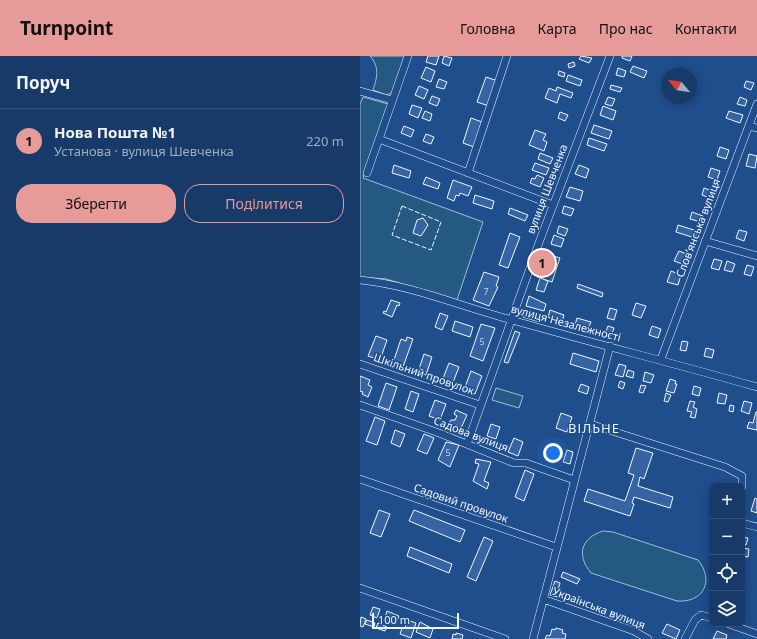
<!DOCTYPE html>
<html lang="uk">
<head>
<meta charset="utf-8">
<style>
  body { margin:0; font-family:"Noto Sans",sans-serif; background:#244571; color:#f1f3f6 }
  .controls { position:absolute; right:12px; bottom:12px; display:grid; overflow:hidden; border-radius:8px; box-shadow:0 2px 10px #0003 }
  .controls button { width:36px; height:36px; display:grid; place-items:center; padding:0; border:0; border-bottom:1px solid #36547d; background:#173a69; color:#f1f3f6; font:20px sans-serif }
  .compass { position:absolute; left:301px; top:12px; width:36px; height:36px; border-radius:50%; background:#173a69; box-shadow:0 2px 10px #0003; rotate:299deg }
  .scale { position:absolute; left:12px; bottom:10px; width:87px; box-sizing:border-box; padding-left:4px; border:2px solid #f2f6ff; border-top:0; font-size:11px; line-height:14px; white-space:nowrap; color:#f2f6ff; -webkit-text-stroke:3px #1f4e8c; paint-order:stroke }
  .you { position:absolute; left:193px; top:397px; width:14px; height:14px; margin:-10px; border:3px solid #fff; border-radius:50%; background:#1a73e8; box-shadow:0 0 0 6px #1a73e833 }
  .badge { display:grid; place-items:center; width:26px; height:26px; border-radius:50%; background:#e69b98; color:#111; font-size:13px; font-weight:700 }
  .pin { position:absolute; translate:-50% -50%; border:2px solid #fff; box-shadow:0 1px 4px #0006 }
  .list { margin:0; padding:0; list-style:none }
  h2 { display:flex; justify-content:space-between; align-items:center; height:52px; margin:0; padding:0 16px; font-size:17px }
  h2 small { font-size:13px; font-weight:400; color:#9eadc0 }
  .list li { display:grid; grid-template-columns:26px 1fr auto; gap:12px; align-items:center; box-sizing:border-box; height:64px; padding:0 16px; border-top:1px solid #36547d }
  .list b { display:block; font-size:15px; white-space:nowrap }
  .list p { margin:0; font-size:13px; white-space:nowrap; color:#9eadc0 }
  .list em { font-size:13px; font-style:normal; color:#9eadc0 }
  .actions { display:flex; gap:8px; padding:12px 16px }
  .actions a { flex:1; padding:9px 0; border:1px solid #e69b98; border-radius:16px; text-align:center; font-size:14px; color:#e69b98 }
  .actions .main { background:#e69b98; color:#111 }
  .icon { flex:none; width:22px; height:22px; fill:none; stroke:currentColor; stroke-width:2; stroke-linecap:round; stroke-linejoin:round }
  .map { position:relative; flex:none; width:397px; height:583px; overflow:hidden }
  header { display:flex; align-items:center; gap:24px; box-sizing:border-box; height:56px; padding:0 20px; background:#e69b98; color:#111 }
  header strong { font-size:19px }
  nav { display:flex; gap:22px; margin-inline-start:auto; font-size:14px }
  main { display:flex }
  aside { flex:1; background:#173a69 }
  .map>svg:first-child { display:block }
  .green { fill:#245a82; stroke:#a8bbd7 }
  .building { fill:#3563a3; stroke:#f2f6ff }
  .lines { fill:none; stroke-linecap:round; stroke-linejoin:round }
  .minor-casing { stroke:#f2f6ff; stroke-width:8 }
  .minor { stroke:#1f4e8c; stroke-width:7 }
  .fence { stroke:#f2f6ff; stroke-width:1; stroke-dasharray:5 2; stroke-linecap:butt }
  .labels { text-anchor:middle; stroke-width:3; stroke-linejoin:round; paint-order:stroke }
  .number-label { font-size:9px; fill:#c3d1e8 }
  .street-label { font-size:11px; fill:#f2f6ff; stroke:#1f4e8c }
  .quarter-label { font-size:13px; letter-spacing:1px; fill:#f2f6ff; stroke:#1f4e8c }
</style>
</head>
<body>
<header>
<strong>Turnpoint</strong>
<nav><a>Головна</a><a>Карта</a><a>Про нас</a><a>Контакти</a></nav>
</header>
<main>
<aside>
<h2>Поруч<small></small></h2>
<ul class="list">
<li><span class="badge">1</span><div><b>Нова Пошта №1</b><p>Установа · вулиця Шевченка</p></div><em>220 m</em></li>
</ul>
<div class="actions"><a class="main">Зберегти</a><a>Поділитися</a></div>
</aside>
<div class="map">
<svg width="397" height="583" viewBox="0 0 397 583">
  <rect width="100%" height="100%" fill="#1f4e8c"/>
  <path class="green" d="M10,0h36l-13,36 -6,3 -14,-5c4,-12 7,-23 -3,-34z
    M3,41l25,7 -25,74 120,44 -26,78 -71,-21 -26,-2v-173z
    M136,332l27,8 -4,12 -27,-8z
    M243,475l10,1 85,28c17,21 5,43 -21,41l-86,-28c-15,-18 -10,-35 12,-42z"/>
  <path class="building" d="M68,0h11l-3,9 -10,-3z
    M84,0l8,2 -3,8 -7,-3z
    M221,0l11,2 -3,5 -10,-4z
    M262,0h10l-2,5 -8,-3z
    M214,6l1,4 -6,2 -1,-4z
    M273,10l14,5 -3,7 -14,-6z
    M66,11l9,4 -4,11 -10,-4z
    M258,12l8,3 -2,6 -8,-2z
    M199,15l6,2 -1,4 -6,-2z
    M208,19l14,5 -2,6 -14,-5z
    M126,21l12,4 -9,25 -12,-4z
    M79,23l8,3 -3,7 -8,-2z
    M386,25l8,2 -3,7 -7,-3z
    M251,29l11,3 -2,4 -10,-3z
    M59,30l9,4 -4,9 -9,-4z
    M197,31l16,6 -2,5 -11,-4 -3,9 -12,-5 4,-10 7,3z
    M72,40l8,3 -3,7 -8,-3z
    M248,41l7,2 -3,7 -7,-2z
    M380,41l7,3 -2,6 -8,-2z
    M52,49l10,3 -4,10 -9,-4z
    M243,50l13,5 -3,9 -13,-5z
    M65,55l7,3 -2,7 -8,-3z
    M369,55l14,4 -3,8 -14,-5z
    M200,56l8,3 -3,6 -7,-3z
    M111,62l11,4 -8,25 -11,-4z
    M234,69l18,6 -3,8 -18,-6z
    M44,70l10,4 -3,7 -10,-4z
    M175,74l11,4 -3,6 4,2 -3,9 -15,-6z
    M66,78l8,3 -3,7 -8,-3z
    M229,82l18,6 -3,7 -17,-6z
    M360,91l9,3 -3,9 -9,-3z
    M180,97l13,5 -3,6 -12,-5z
    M389,98l8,2 -2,12 -9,-2z
    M175,107l14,5 -3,7 -14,-5z
    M34,109l17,6 -2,7 -17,-5z
    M219,109l10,4 -3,9 -11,-4z
    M351,112l9,3 -3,9 -9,-3z
    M177,119l7,3 -4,9 -10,-4 2,-5 3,1z
    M66,121l14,6 -2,6 -15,-5z
    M93,124l19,7 -4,9 -8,-3 -1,3 -3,-1 -2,6 -7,-3z
    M210,131l13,4 -3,10 -14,-4z
    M344,132l8,3 -3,7 -7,-3z
    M115,139l19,6 -2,8 -19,-6z
    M204,150l10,3 -3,7 -9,-3z
    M150,152l18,7 -3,6 -17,-7z
    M332,156l11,4 -2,6 -11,-3z
    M63,162l5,7 -7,11 -8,-3 4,-13z
    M318,169l19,6 -2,7 -19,-6z
    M199,170l9,3 -3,7 -8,-3z
    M379,174l8,2 -3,9 -8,-3z
    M150,177l10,4 -12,31 -9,-3z
    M194,179l10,4 -3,8 -10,-3z
    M319,195l10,4 -4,10 -11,-4z
    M185,197l15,5 -8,24 -15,-5z
    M354,203l8,2 -3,9 -8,-2z
    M367,205l8,3 -3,8 -8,-2z
    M387,209l7,2 -3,9 -7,-2z
    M311,215l10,4 -3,10 -11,-3z
    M124,216l15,5 -3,9 2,1 -9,19 -16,-6z
    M180,222l8,3 -4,11 -8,-2z
    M218,228l25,9 -1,4 -25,-9z
    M169,240l17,8 -2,7 -18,-5z
    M31,244l9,3 -1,3 -2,-1 -5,12 -9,-4 1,-2 2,1z
    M276,247l10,3 -5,12 -9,-3z
    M250,252l7,2 -3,10 -7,-2z
    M190,254l14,5 -2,7 -14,-5z
    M80,257l8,3 -6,14 -7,-3z
    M164,257l18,5 -2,4 -17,-5z
    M217,262l14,4 -3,7 -13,-4z
    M95,265l18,6 -3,10 -18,-6z
    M121,268l14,4 -12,33 -13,-5z
    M248,270l6,2 -3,8 -6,-2z
    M292,270l9,3 -3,9 -9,-3z
    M155,275l5,2 -12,30 -4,-1z
    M16,280l11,4 -7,20 -12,-4z
    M47,281l6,2 -10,28 -10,-4 8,-24 5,2z
    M322,285l6,1 -2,9 -6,-1z
    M346,292l8,2 -2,8 -8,-2z
    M213,297l26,8 -3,11 -26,-8z
    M64,298l8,3 -6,18 -8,-3z
    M89,307l10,4 -7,18 -10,-4z
    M259,308l7,2 -3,11 -8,-2z
    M268,314l6,2 -1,6 -7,-2z
    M111,315l11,5 -7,18 -11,-4z
    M285,316l9,3 -3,8 -8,-2z
    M0,320l10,4 -2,5 4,2 -4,10 -6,-3 1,-2 -3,-1z
    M310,323l6,2 -1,3h2l-3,9 -8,-2z
    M260,325l5,2 -2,6 -5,-2z
    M26,327l11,4 -8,23 -11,-4z
    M221,328l8,3 -2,7 -9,-3z
    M281,329l5,1 -3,7 -4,-1z
    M334,330l7,2 -2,8 -7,-2z
    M51,335l8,3 -6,18 -8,-3z
    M306,337l5,2 -3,7 -4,-1z
    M359,337l8,2 -2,9 -8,-1z
    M75,344l11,4 -6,16 -11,-4z
    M330,345l5,1 -2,5 4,2 -2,9 -5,-1 2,-5 -5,-1z
    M384,345l8,2 -3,11 -8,-3z
    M370,349l4,1 -1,6 -4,-1z
    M96,354l11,5 -6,13 -5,-3 -1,2 -6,-4 2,-3h4l2,-4 -3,-2z
    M396,356h1v18l-10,-2 2,-6 4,1z
    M201,357l11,4 -5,15 -11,-4z
    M15,361l10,4 -8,24 -11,-4z
    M131,368l9,3 -4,12 -9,-3z
    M35,374l10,4 -5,13 -9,-4z
    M64,378l10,4 -7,16 -10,-4z
    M154,382l9,4 -5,14 -10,-4z
    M86,386l13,3 -9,22 -12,-7z
    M276,392l17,5 -9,26 -4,-2 -2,9 35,11 -3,11 -36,-11 -2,6 2,1 -4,12 -46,-15 4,-12 37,12 9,-26 -6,-2z
    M207,394l6,2 -3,12 -7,-2z
    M116,403l15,3 -7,19 5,2 -2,6 -14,-8 6,-17 -4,-1z
    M165,414l9,4 -10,27 -9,-4z
    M395,442l2,1v14l-6,-2z
    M107,446l4,3 -2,5 -5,-2z
    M19,454l11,4 -9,23 -11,-4z
    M54,454l51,20 -5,12 -51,-21z
    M124,481l9,4 -17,40 -9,-4z
    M382,481l6,1 -2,7h-3v3l6,1 -1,8 -6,-1z
    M50,491l42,17 -3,9 -42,-17z
    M203,516l17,7 -3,5 -16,-7z
    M195,525l5,2 -2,7 5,2 -2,6 -11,-3z
    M13,551l7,2 -3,9 -7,-3z
    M27,555l12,5 -4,9 -11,-4z
    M1,561l5,2 -3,8 -3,-1z
    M7,564l8,3 -1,4 -9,-3z
    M47,564l9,3 -5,15 -11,-4 2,-6h3z
    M60,566l13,7 -3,9 -14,-6z
    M18,567l9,4 -2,4 -9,-3z
    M307,568l13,6 -4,9 -14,-6z
    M196,572l7,2 -1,3 4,1 -1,5h-20l2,-4 3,1 2,-7 3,1z
    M357,575l10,4 -1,4h-13z
    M96,577l7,2 -1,4h-10l1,-5 3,1z"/>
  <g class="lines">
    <defs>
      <path id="minor" d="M0,35l32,9
        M389,70l8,2
        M19,83l29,-83
        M7,117l12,-34 174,66
        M108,117l39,-117
        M345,185l52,15
        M0,224c52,5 102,27 152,40 81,23 164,44 245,67
        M301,303l96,-255
        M0,308l120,41
        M0,349l79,28 75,30h12l48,17
        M230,368l135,43 17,9v10
        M107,388l73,-204 70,-184
        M0,423l196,68
        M382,467l15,4
        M0,532l145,51
        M183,543l91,32 14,8
        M369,568l28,10
        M173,583l77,-293
        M325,583l10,-19 6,-5 11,3"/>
    </defs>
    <use href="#minor" class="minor-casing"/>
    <use href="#minor" class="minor"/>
    <path class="fence" d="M42,150l39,16 -10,28 -39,-15z"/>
  </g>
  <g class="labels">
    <g class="number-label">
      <text x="126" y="239">7</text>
      <text x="122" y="289">5</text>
      <text x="88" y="400">5</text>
    </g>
    <g class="street-label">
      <text transform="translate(187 133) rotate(-69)" y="4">вулиця Шевченка</text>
      <text transform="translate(338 172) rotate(-69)" y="4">Словʼянська вулиця</text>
      <text transform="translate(206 267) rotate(15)" y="4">вулиця Незалежності</text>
      <text transform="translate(64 318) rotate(19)" y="4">Шкільний провулок</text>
      <text transform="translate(111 378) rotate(21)" y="4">Садова вулиця</text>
      <text transform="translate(101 447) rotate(19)" y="4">Садовий провулок</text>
      <text transform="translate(239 552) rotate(21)" y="4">Українська вулиця</text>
    </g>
    <g class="quarter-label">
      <text x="234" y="377">ВІЛЬНЕ</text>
    </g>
  </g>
</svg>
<div class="controls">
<button>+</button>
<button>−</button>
<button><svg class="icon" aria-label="locate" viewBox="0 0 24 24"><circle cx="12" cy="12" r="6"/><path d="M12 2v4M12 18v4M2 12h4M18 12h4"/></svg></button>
<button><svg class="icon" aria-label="layers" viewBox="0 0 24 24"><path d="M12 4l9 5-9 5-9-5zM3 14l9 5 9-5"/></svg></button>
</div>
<svg class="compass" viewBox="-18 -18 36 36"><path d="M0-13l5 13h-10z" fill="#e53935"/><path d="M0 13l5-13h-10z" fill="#9eadc0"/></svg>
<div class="scale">100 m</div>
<div class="you"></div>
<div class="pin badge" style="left:182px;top:207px">1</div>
</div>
</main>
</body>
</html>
